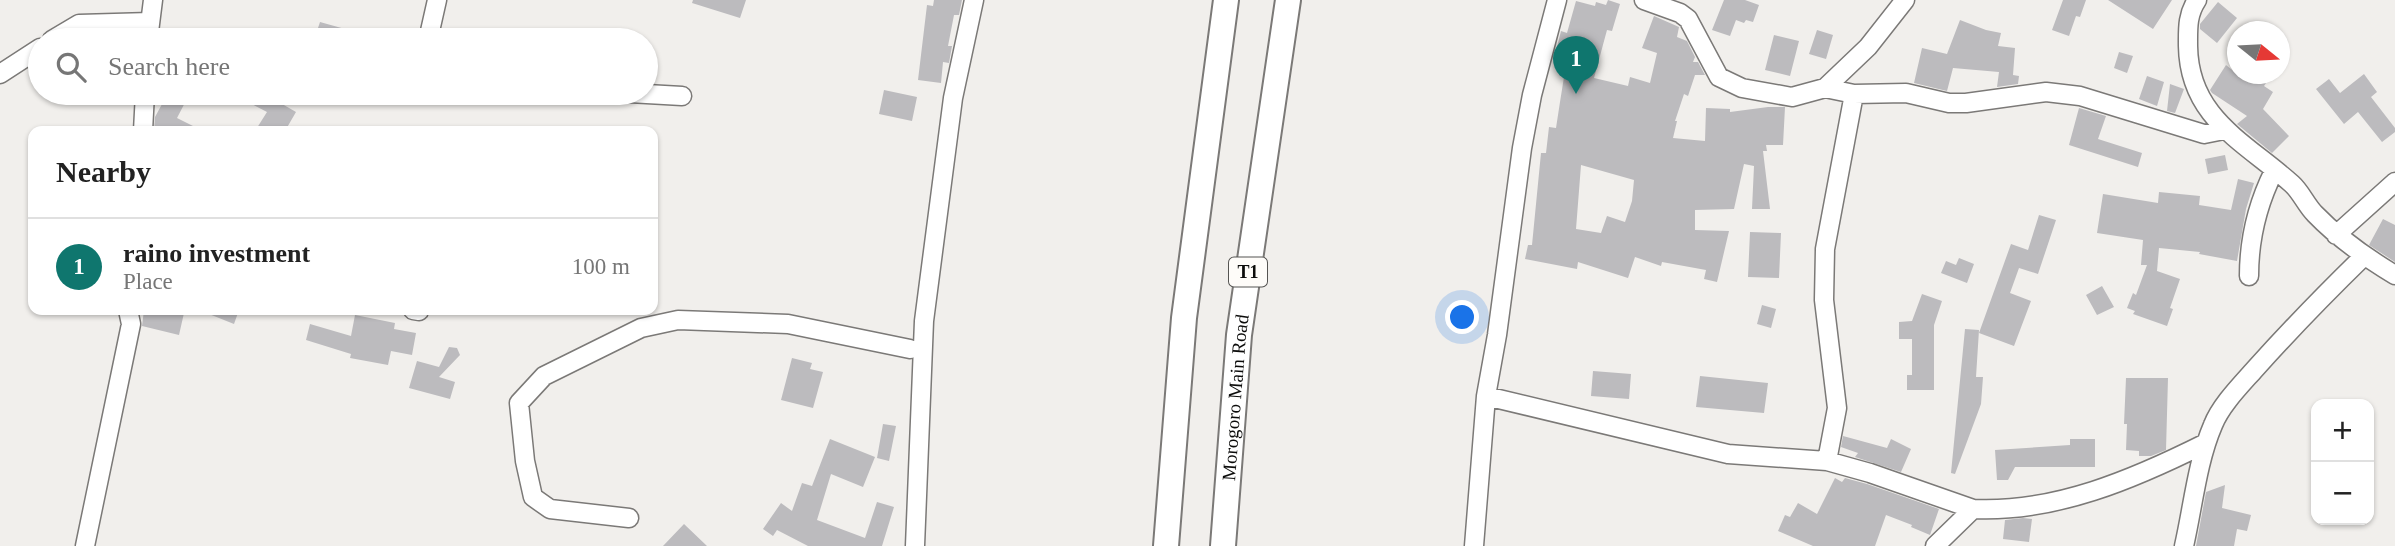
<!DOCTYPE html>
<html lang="en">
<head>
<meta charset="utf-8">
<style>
  body { margin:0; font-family:"Times New Roman",serif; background:#f6f6f6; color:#222 }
  .controls { position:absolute; right:21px; bottom:21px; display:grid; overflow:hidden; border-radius:14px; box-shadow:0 2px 5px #0004 }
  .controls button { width:63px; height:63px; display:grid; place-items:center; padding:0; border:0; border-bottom:2px solid #e0e0e0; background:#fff; color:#222; font:35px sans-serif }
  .compass { position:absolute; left:2227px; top:21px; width:63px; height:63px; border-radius:50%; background:#fff; box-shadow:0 2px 5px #0004; rotate:108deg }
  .you { position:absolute; left:1463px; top:318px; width:24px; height:24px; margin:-18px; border:5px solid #fff; border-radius:50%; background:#1a73e8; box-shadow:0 0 0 10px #1a73e833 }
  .badge { display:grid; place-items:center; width:46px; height:46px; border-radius:50%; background:#0f766e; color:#fff; font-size:23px; font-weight:700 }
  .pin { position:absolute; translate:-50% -58px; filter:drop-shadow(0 2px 4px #0008) }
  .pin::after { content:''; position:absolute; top:37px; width:24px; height:21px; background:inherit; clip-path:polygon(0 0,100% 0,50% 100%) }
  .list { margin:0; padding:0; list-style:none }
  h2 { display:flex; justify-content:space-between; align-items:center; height:91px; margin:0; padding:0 28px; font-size:30px }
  h2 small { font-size:23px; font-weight:400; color:#767676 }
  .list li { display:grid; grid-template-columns:46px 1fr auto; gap:21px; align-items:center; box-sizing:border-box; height:98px; padding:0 28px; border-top:2px solid #e0e0e0 }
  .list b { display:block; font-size:26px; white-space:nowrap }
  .list p { margin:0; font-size:23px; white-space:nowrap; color:#767676 }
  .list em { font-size:23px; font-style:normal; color:#767676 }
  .icon { flex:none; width:38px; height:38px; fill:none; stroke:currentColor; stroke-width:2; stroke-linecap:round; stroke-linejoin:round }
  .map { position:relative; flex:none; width:2395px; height:546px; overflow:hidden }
  .search { position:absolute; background:#fff; box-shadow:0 2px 5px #0004; left:28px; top:28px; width:630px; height:77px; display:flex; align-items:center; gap:18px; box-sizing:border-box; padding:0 24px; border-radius:38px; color:#767676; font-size:26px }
  .panel { position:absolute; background:#fff; box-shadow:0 2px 5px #0004; left:28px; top:126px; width:630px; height:189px; border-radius:14px }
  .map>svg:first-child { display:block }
  .building { fill:#bcbbbe; fill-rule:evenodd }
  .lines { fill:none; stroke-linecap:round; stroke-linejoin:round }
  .minor-casing { stroke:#7b7977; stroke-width:21 }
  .highway-casing { stroke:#7b7977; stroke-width:28 }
  .minor { stroke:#fff; stroke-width:18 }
  .highway { stroke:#fff; stroke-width:24 }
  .labels { text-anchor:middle; stroke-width:5; stroke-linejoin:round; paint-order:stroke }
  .shield { fill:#fefcf9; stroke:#555452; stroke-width:2 }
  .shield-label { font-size:18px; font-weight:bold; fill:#0c0c0b }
  .street-label { font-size:19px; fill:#0c0c0b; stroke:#fefcf9 }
</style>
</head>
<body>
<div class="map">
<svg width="2395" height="546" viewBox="0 0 2395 546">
  <rect width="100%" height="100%" fill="#f1efec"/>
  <path class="building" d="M693,0h53l-6,18 -48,-15z
    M934,0h28l-3,15h-5l-6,31h4l-3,17 -6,-1 -2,21 -23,-3 9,-75 6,1z
    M1608,0l12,4 -8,27 -5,-1 -13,48 34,8 2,-9 20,6 7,-30 -15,-5 12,-32 25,11 -2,10 10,4 8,16 -2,5h5l7,13h-10l-7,21 -4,-2 -9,27h2l-4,17 32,3 1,-33 24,1v3l38,-5h17l-2,38h-17l1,6h-4l7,58h-18l2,-43 -10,-2 -10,45 -39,1v20l34,1 -12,51 -13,-3 2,-9 -44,-8 -1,4 -26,-9 -7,21 -50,-16 -1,7 -52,-10 3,-14h4l9,-92h5l3,-26 7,1 4,-26 4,-25 -5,-2 5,-18 -9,-2 6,-24 6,2 9,-32 19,5 1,-4 10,3zM1581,165l53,15 -2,21 -7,21 -18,-6 -6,17 -25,-4z
    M1724,0h21l14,5 -6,17 -7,-2 -2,3 -8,-3 -6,16 -18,-6z
    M2063,0h23l-6,17 -4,-1 -7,20 -17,-6z
    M2108,0h64l-19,29z
    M2218,2l19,16 -20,25 -17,-14v-5z
    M1960,20l26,10 15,3 -3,13 17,2 -2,27 6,1 -1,8 -21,3 2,-15 -46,-4 -6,23 -33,-8 8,-35 25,6z
    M320,22l25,7 -4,11h-27z
    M1817,30l16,5 -7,24 -17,-5z
    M1774,35l25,6 -9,35 -25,-6z
    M2119,52l14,4 -6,17 -13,-5z
    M2226,65l11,9h35l-8,12 9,6 -10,17 26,27 -17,17 -35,-29 10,-8 -35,-23 -2,-3z
    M2364,74l13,18 -6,5 24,31v4l-13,10 -24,-30 -14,12 -28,-35 13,-10 11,14z
    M2147,76l17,6 -7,24 -18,-7z
    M2170,84l14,5 -9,24 -8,-2z
    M884,90l33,7 -5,24 -33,-7z
    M168,93h22l-13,25 26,13h-49l1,-14z
    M231,93h41l-2,4 26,15 -11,19h-30l12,-19z
    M2079,108l27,8 -8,23 44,14 -4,14 -69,-22z
    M2225,155l3,15 -20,4 -3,-15z
    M2238,179l16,4 -8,26 -9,52 -38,-7 1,-2 -41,-4 -2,23 23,8 -10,29 3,1 -6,17 -34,-12 2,-3 -8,-3 6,-15 3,2 11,-30h-6l2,-25 -46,-7 6,-39 55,9 1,-11 41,4 -1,9 32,5z
    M2039,215l17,5 -18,54 -19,-6 -9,25 21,8 -17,45 -35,-13 32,-89 17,6z
    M2383,219l12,6v37l-26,-17z
    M1750,232l31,1 -2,45 -31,-1z
    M1959,258l15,6 -7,19 -26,-10 5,-12 10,4z
    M2102,286l12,21 -17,8 -11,-20z
    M1922,294l20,7 -8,24v65h-27v-15h5v-36h-13v-17l13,-1z
    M1762,305l14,4 -5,19 -14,-4z
    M144,310h28l12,3 -5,22 -37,-9z
    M199,310h40l-5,14z
    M355,315l40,8 -1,6 22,4 -4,22 -21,-4 -3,14 -38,-7 1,-4 -45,-14 4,-16 41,12z
    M1965,329l14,1 -3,47h7l-2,27 -26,70 -4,-1z
    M449,347l8,1 3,7 -21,22 16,5 -5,17 -41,-11 8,-27 22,6z
    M792,358l20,5 -2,6 13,3 -10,36 -32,-8z
    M1593,371l38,3 -2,25 -38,-3z
    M1700,376l68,7 -4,30 -68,-6z
    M2126,378h42l-2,72 -15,6h-12v-5l-13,-1 1,-26h-3z
    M883,424l13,2 -7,35 -12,-3z
    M1843,436l44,12 4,-9 20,10 -10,23 -46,-15 3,-4 -17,-6z
    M830,439l45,18 -12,30 -32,-13 -14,46 48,18 12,-36 17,5 -12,39h-74l-31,-16 -4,6 -10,-7 18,-26 11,8 10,-28 10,3z
    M2070,439h25v28h-80l-7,13h-11l-2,-30 75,-5z
    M1835,478l7,4 3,-4 22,6 72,25 -9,26 -19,-8 1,-2 -26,-10 -11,31h-62l-35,-15 7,-16 5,2 8,-14 19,11z
    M2225,485l-3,23 29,7 -4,16 -10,-2 -3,17h-38l10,-54z
    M2023,518l9,1 -3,23 -26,-3 2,-19z
    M684,524l23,22h-44z"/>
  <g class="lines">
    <defs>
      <path id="minor" d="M1644,0l36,13 8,6 31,58 23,11 50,9 33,-9 29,6 52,-1 43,10h17l80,-11 34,4 124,38 20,-4
        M2197,0c-10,15 -9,29 -9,46 1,72 57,96 104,138 9,8 14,21 23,30 24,25 50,43 80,61
        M52,40l27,-16 71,-2
        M148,40l5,-40
        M428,40l9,-40
        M0,74l40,-26
        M1825,88l43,-41 37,-47
        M629,93l53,3
        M143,131l2,-38
        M2336,235l59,-53
        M2249,276c0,-36 9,-73 25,-105
        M413,310l6,1
        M1486,396l242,58 99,7 43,12 103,36
        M1827,461l10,-53 -13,-108 1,-51 29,-155
        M629,518l-79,-9 -17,-12 -8,-36 -6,-58 25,-27 97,-48 37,-8 110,4 122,25
        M85,546l46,-222 -3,-14
        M915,546l9,-225 29,-223 21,-98
        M1474,546l12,-150 11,-61 25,-187 10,-53 25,-95
        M1935,546l38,-37c82,4 161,-30 233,-66
        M2184,546c9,-39 13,-84 29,-121 8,-20 27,-39 42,-56 35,-39 71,-76 109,-113"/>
      <g id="highway">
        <path d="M1166,546l18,-228 42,-318"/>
        <path id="s1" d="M1223,546l16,-211 49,-335"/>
      </g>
    </defs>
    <use href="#minor" class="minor-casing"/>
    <use href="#highway" class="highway-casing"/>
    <use href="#minor" class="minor"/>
    <use href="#highway" class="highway"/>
  </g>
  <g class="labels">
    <rect class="shield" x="1229" y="257.5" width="38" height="29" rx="5"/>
    <g class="shield-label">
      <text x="1248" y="278">T1</text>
    </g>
    <g class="street-label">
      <text dy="7" stroke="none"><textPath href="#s1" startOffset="149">Morogoro Main Road</textPath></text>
    </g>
  </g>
</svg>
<div class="controls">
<button>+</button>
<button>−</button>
</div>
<svg class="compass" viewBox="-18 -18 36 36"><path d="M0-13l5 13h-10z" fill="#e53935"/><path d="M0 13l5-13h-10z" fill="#767676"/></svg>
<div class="you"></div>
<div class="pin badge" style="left:1576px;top:94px">1</div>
<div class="search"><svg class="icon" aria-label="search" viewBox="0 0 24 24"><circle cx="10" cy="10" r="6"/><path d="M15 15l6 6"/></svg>Search here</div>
<section class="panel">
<h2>Nearby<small></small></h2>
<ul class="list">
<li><span class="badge">1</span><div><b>raino investment</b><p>Place</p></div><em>100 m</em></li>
</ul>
</section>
</div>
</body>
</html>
